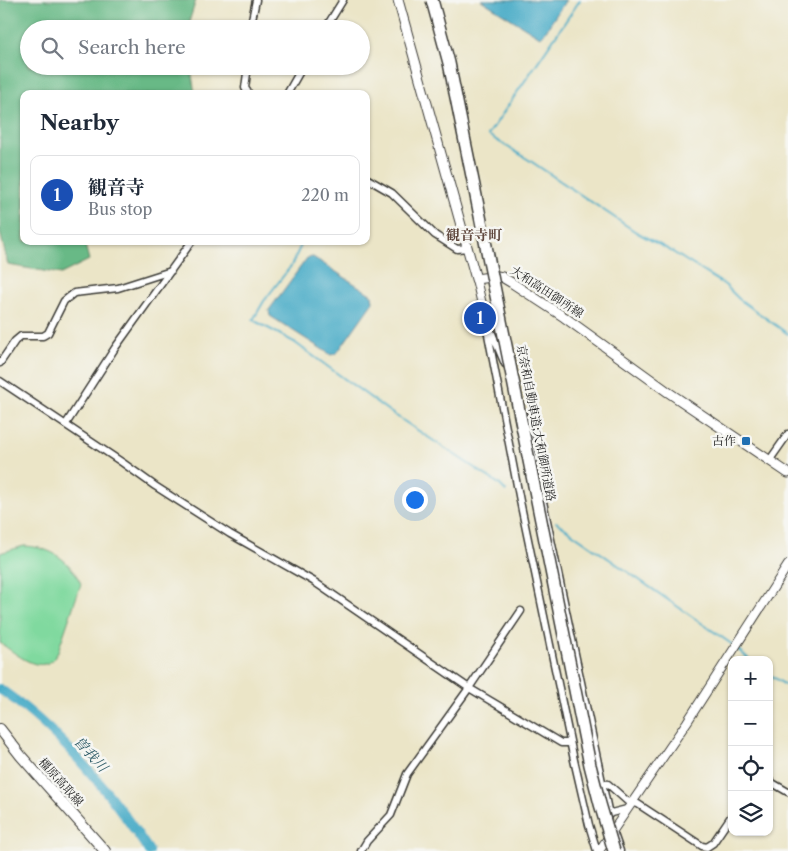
<!DOCTYPE html>
<html lang="en">
<head>
<meta charset="utf-8">
<style>
  body { margin:0; font-family:"Libre Caslon Text","Noto Serif JP",serif; background:#f6f6f7; color:#1f2937 }
  .controls { position:absolute; right:15px; bottom:15px; display:grid; overflow:hidden; border-radius:10px; box-shadow:0 1px 4px #0004 }
  .controls button { width:45px; height:45px; display:grid; place-items:center; padding:0; border:0; border-bottom:1px solid #e0e1e3; background:#fff; color:#1f2937; font:25px sans-serif }
  .you { position:absolute; left:414px; top:499px; width:18px; height:18px; margin:-12px; border:4px solid #fff; border-radius:50%; background:#1a73e8; box-shadow:0 0 0 8px #1a73e833 }
  .badge { display:grid; place-items:center; width:32px; height:32px; border-radius:50%; background:#1f6fb2; color:#fff; font-size:16px; font-weight:700 }
  .pin { position:absolute; translate:-50% -50%; border:2px solid #fff; box-shadow:0 1px 5px #0006 }
  .list { margin:0; padding:0; list-style:none }
  h2 { display:flex; justify-content:space-between; align-items:center; height:65px; margin:0; padding:0 20px; font-size:21px }
  h2 small { font-size:16px; font-weight:400; color:#747a83 }
  .list li { display:grid; grid-template-columns:32px 1fr auto; gap:15px; align-items:center; box-sizing:border-box; height:80px; margin:0 10px 10px; padding:0 10px; border:1px solid #e0e1e3; border-radius:10px }
  .list b { display:block; font-size:19px; white-space:nowrap }
  .list p { margin:0; font-size:16px; white-space:nowrap; color:#747a83 }
  .list em { font-size:16px; font-style:normal; color:#747a83 }
  .icon { flex:none; width:28px; height:28px; fill:none; stroke:currentColor; stroke-width:2; stroke-linecap:round; stroke-linejoin:round }
  .map { position:relative; flex:none; width:788px; height:851px; overflow:hidden }
  .search { position:absolute; background:#fff; box-shadow:0 1px 4px #0004; left:20px; top:20px; width:350px; height:55px; display:flex; align-items:center; gap:12px; box-sizing:border-box; padding:0 18px; border-radius:28px; color:#747a83; font-size:19px }
  .panel { position:absolute; background:#fff; box-shadow:0 1px 4px #0004; left:20px; top:90px; width:350px; height:155px; border-radius:10px }
  .map>svg:first-child { display:block }
  .green { fill:#80d99f; stroke:#4e7a5e }
  .forest { fill:#68b986; stroke:#426a51 }
  .water { fill:#48acc7; stroke:#326472 }
  .lines { fill:none; stroke-linecap:round; stroke-linejoin:round }
  .stream { stroke:#48acc7; stroke-width:2 }
  .river { stroke:#48acc7; stroke-width:10 }
  .minor-casing { stroke:#3b3a36; stroke-width:9 }
  .tertiary-casing { stroke:#3b3a36; stroke-width:10 }
  .secondary-casing { stroke:#3b3a36; stroke-width:11 }
  .primary-casing { stroke:#3b3a36; stroke-width:12 }
  .minor { stroke:#fff; stroke-width:6 }
  .tertiary { stroke:#fff; stroke-width:8 }
  .secondary { stroke:#fff; stroke-width:9 }
  .primary { stroke:#fff; stroke-width:10 }
  .motorway-bridge-casing { stroke:#3b3a36; stroke-width:14; stroke-linecap:butt }
  .motorway-bridge { stroke:#fff; stroke-width:11 }
  .poi-dot { fill:#1f6fb2; stroke:#f6f6f2; stroke-width:2 }
  .labels { text-anchor:middle; stroke-width:5; stroke-linejoin:round; paint-order:stroke }
  .street-label { font-size:12px; fill:#1c1c1c; stroke:#f6f6f2 }
  .poi-label { font-size:12px; fill:#1c1c1c; stroke:#f6f6f2; text-anchor:end }
  .neighbourhood-label { font-size:14px; font-weight:bold; fill:#60483e; stroke:#f6f6f2 }
  .water-label { font-size:14px; font-style:italic; fill:#305d69; stroke:#f6f6f2 }
</style>
</head>
<body>
<div class="map">
<svg width="788" height="851" viewBox="0 0 788 851">
  <rect width="100%" height="100%" fill="#f6f6f2"/>
  <filter id="ink" filterUnits="userSpaceOnUse"><feTurbulence type="fractalNoise" baseFrequency=".02" numOctaves="2"/><feDisplacementMap in="SourceGraphic" scale="10" xChannelSelector="R" yChannelSelector="G"/><feConvolveMatrix kernelMatrix="1 2 1 2 8 2 1 2 1" color-interpolation-filters="sRGB"/></filter>
  <filter id="wash" filterUnits="userSpaceOnUse"><feTurbulence type="fractalNoise" baseFrequency=".0096" numOctaves="4" result="noise"/><feDisplacementMap in="SourceGraphic" scale="20" xChannelSelector="R" yChannelSelector="G"/><feGaussianBlur stdDeviation="1.12" result="paint"/><feColorMatrix in="noise" values="0 0 0 0 0 0 0 0 0 0 0 0 0 0 0 0 0 1.4 0 .05"/><feComposite in="paint" operator="in"/></filter>
  <g filter="url(#wash)">
    <rect width="100%" height="100%" fill="#ebe5c7"/>
    <path class="green" d="M24,546c27,1 46,14 57,38l-24,70c-15,25 -41,-1 -57,-11v-90z"/>
    <path class="forest" d="M0,0h196l-6,19 2,10h-163v37h165l-2,9 3,19h-171v147h60l5,19 -28,14 -53,-9 -8,-33z"/>
    <path class="water" d="M481,0h85l-23,35 -3,2z
      M313,257l59,38 1,7 -36,51 -6,2 -61,-39 -1,-6 38,-52z"/>
    <g class="lines">
      <path class="stream" d="M580,0l-92,135 41,25 107,72 35,19 54,34 14,14 49,35
        M303,241l-12,25 -27,35 -11,19 41,22 96,70 109,72 7,7
        M556,522l177,123
        M736,648l14,12
        M769,674l19,13"/>
      <path class="river" d="M0,689c60,42 109,101 149,162"/>
    </g>
  </g>
  <g filter="url(#ink)">
    <g class="lines">
      <defs>
        <path id="minor" d="M250,29l6,-29
          M325,29l18,-29
          M248,66l-3,22 4,6
          M287,94l16,-28
          M366,178l26,15 43,42 22,14 11,-1
          M485,317l20,47
          M486,324l34,177 54,259 15,65 8,26
          M0,363l15,-22 6,-5h22l5,-3 16,-32 10,-8 44,-5 53,-17
          M0,381l123,82 32,23 75,48 83,47 156,107 92,55h9
          M525,416l84,399
          M66,424l49,-76 77,-107
          M769,461l19,-27
          M769,781l19,11
          M602,783l6,1 19,17 11,3 64,42 5,1
          M608,810l3,3 16,-4
          M614,834l6,17
          M707,847l6,-4 19,-28
          M361,851l6,-10 24,-26 16,-41 62,-86 52,-77"/>
        <path id="tertiary" d="M476,279l9,38
          M599,851l88,-129 101,-157"/>
        <path id="secondary" d="M398,0l78,279 21,-3 5,1 10,6 52,34 104,75 120,81"/>
        <path id="primary" d="M0,729l21,27 84,95"/>
      </defs>
      <use href="#minor" class="minor-casing"/>
      <use href="#tertiary" class="tertiary-casing"/>
      <use href="#secondary" class="secondary-casing"/>
      <use href="#primary" class="primary-casing"/>
      <use href="#minor" class="minor"/>
      <use href="#tertiary" class="tertiary"/>
      <use href="#secondary" class="secondary"/>
      <use href="#primary" class="primary"/>
      <defs>
        <path id="motorway-bridge" d="M432,0l17,63 24,118 117,584 10,39 14,47"/>
      </defs>
      <use href="#motorway-bridge" class="motorway-bridge-casing"/>
      <use href="#motorway-bridge" class="motorway-bridge"/>
    </g>
  </g>
  <rect class="poi-dot" x="741" y="436" width="10" height="10" rx="2.5"/>
  <g class="labels">
    <g class="street-label">
      <text transform="translate(547 292) rotate(33)" y="4">大和高田御所線</text>
      <text transform="translate(536 423) rotate(79)" y="4">京奈和自動車道;大和御所道路</text>
      <text transform="translate(61 782) rotate(48)" y="4">橿原高取線</text>
    </g>
    <g class="poi-label">
      <text x="736" y="445">古作</text>
    </g>
    <g class="neighbourhood-label">
      <text x="474" y="240">観音寺町</text>
    </g>
    <g class="water-label">
      <text transform="translate(91 754) rotate(48)" y="5">曽我川</text>
    </g>
  </g>
</svg>
<div class="controls">
<button>+</button>
<button>−</button>
<button><svg class="icon" aria-label="locate" viewBox="0 0 24 24"><circle cx="12" cy="12" r="6"/><path d="M12 2v4M12 18v4M2 12h4M18 12h4"/></svg></button>
<button><svg class="icon" aria-label="layers" viewBox="0 0 24 24"><path d="M12 4l9 5-9 5-9-5zM3 14l9 5 9-5"/></svg></button>
</div>
<div class="you"></div>
<div class="pin badge" style="left:480px;top:318px;background:#1a4fb4">1</div>
<div class="search"><svg class="icon" aria-label="search" viewBox="0 0 24 24"><circle cx="10" cy="10" r="6"/><path d="M15 15l6 6"/></svg>Search here</div>
<section class="panel">
<h2>Nearby<small></small></h2>
<ul class="list">
<li><span class="badge" style="background:#1a4fb4">1</span><div><b>観音寺</b><p>Bus stop</p></div><em>220 m</em></li>
</ul>
</section>
</div>
</body>
</html>
